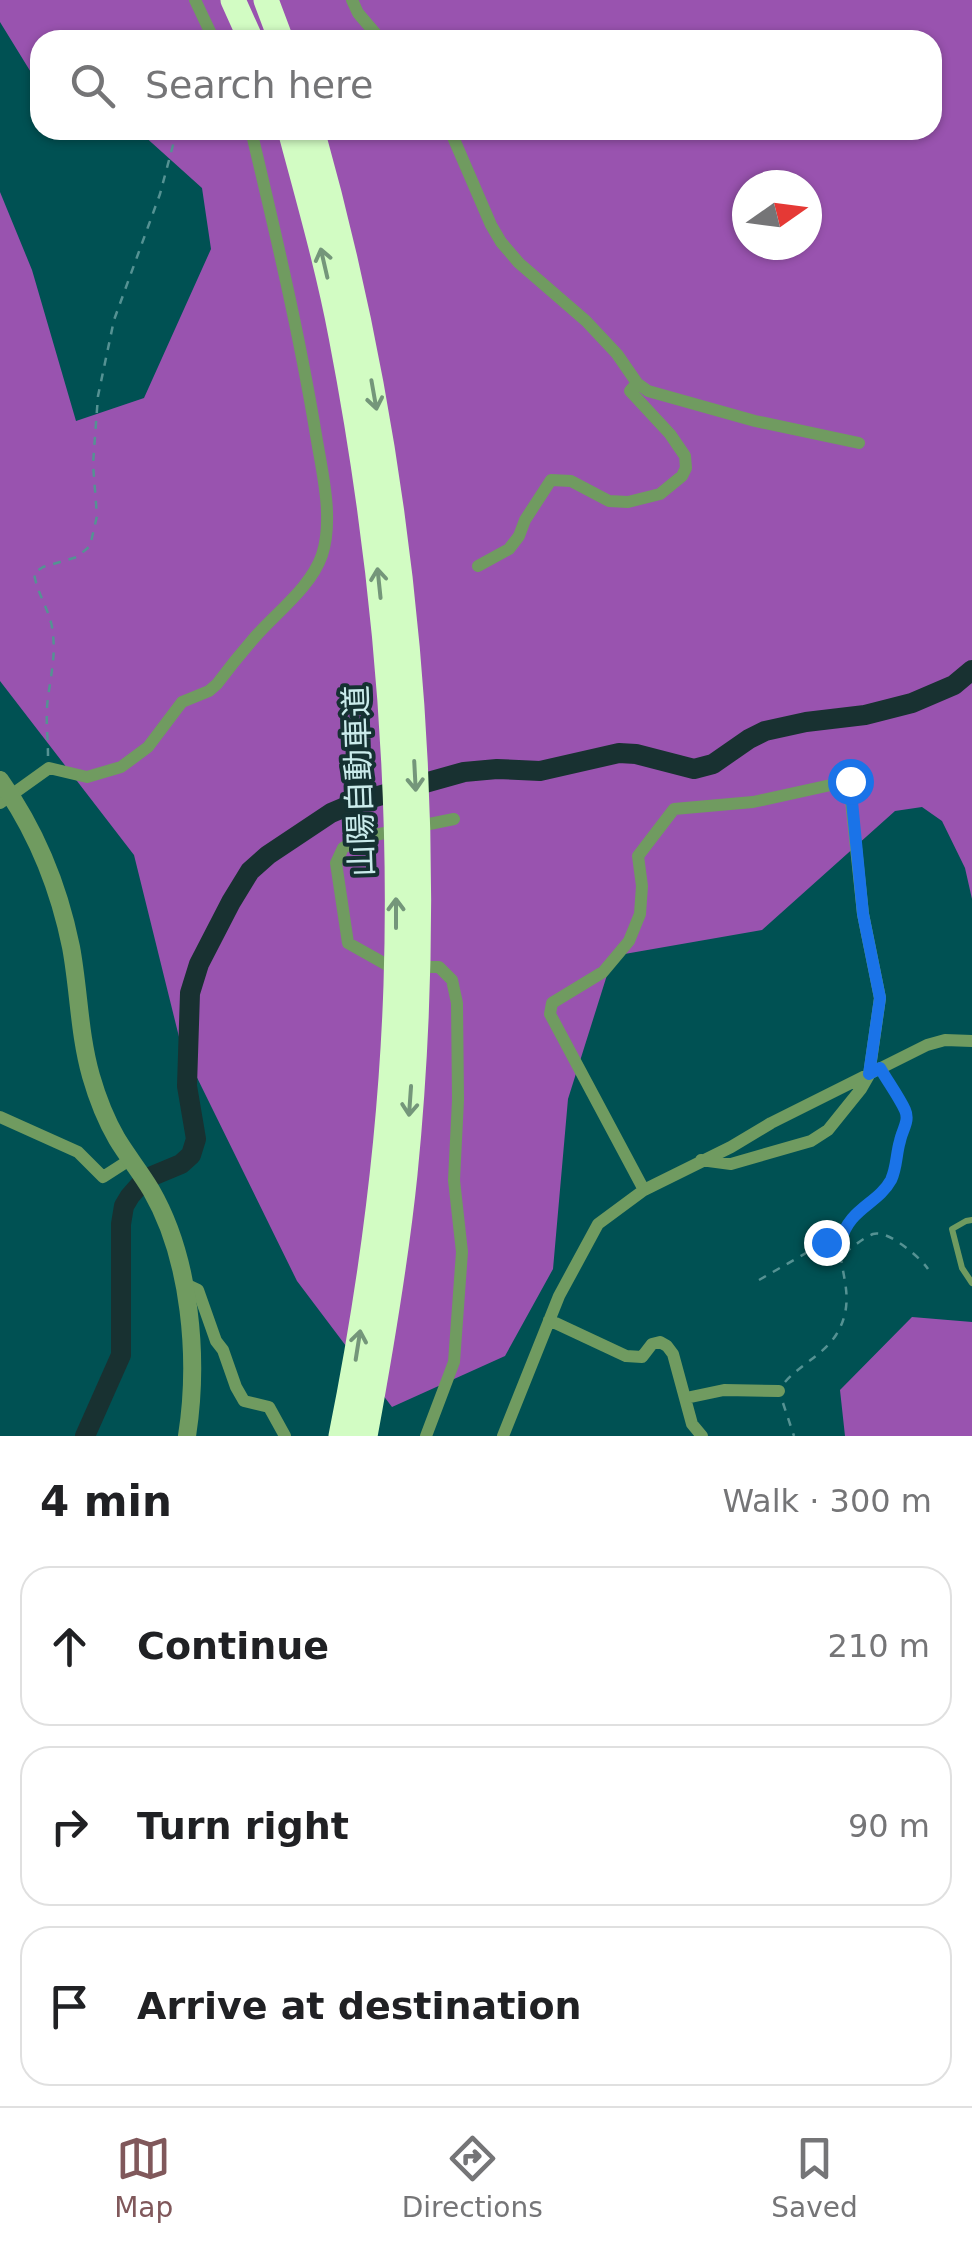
<!DOCTYPE html>
<html lang="en">
<head>
<meta charset="utf-8">
<style>
  body { margin:0; font-family:"DejaVu Sans","Noto Sans JP",sans-serif; background:#f6f6f6; color:#202124 }
  .compass { position:absolute; left:732px; top:170px; width:90px; height:90px; border-radius:50%; background:#fff; box-shadow:0 2px 8px #0004; rotate:76deg }
  .stop { position:absolute; width:30px; height:30px; margin:-22px; border:8px solid #1a73e8; border-radius:50%; background:#fff }
  .stop.end { background:#1a73e8; border-color:#fff; box-shadow:0 2px 10px #0008 }
  .list { margin:0; padding:0; list-style:none }
  h2 { display:flex; justify-content:space-between; align-items:center; height:130px; margin:0; padding:0 40px; font-size:42px }
  h2 small { font-size:32px; font-weight:400; color:#757577 }
  .list li { display:grid; grid-template-columns:65px 1fr auto; gap:30px; align-items:center; box-sizing:border-box; height:160px; margin:0 20px 20px; padding:0 20px; border:2px solid #e0e0e0; border-radius:30px }
  .list b { display:block; font-size:38px; white-space:nowrap }
  .list em { font-size:32px; font-style:normal; color:#757577 }
  .icon { flex:none; width:55px; height:55px; fill:none; stroke:currentColor; stroke-width:2; stroke-linecap:round; stroke-linejoin:round }
  .map { position:relative; flex:none; width:972px; height:1436px; overflow:hidden }
  .search { position:absolute; background:#fff; box-shadow:0 2px 8px #0004; left:30px; right:30px; top:30px; height:110px; display:flex; align-items:center; gap:25px; box-sizing:border-box; padding:0 35px; border-radius:30px; color:#757577; font-size:38px }
  .sheet { height:670px; background:#fff }
  nav { display:flex; justify-content:space-around; align-items:center; box-sizing:border-box; height:140px; border-top:2px solid #e0e0e0; background:#fff; font-size:28px; color:#757577 }
  nav a { display:grid; justify-items:center; gap:5px }
  nav .on { color:#80585b }
  .map>svg:first-child { display:block }
  .forest { fill:#9953af; fill-rule:evenodd }
  .lines { fill:none; stroke-linecap:round; stroke-linejoin:round }
  .river { stroke:#183131; stroke-width:20 }
  .path { stroke:#559293; stroke-width:2.5; stroke-dasharray:8 8; stroke-linecap:butt }
  .service { stroke:#709b60; stroke-width:6 }
  .minor { stroke:#709b60; stroke-width:12 }
  .tertiary { stroke:#709b60; stroke-width:18 }
  .motorway { stroke:#d2fcc3; stroke-width:25 }
  .oneway { stroke:#74967a }
  .route { stroke:#1a73e8; stroke-width:12 }
  .labels { text-anchor:middle; stroke-width:8; stroke-linejoin:round; paint-order:stroke }
  .street-label { font-size:32px; fill:#caebeb; stroke:#153132 }
</style>
</head>
<body>
<div class="map">
<svg width="972" height="1436" viewBox="0 0 972 1436">
  <rect width="100%" height="100%" fill="#005153"/>
  <path class="forest" d="M0,0h972v899l-7,-31 -23,-47 -20,-14 -27,4 -133,119 -149,26 -45,143 -15,170 -48,87 -113,51 -95,-126 -116,-236 -47,-190 -134,-174v-489l32,78 44,151 68,-23 67,-149 -9,-61 -60,-54 -17,-4h807v-90h-892v47l-40,-65zM747,185h60v60h-60z
    M912,1317l60,5v114h-127l-5,-46z"/>
  <g class="lines">
    <path class="river" d="M85,1436l36,-81v-131l3,-18 6,-10 15,-17 36,-15 10,-9 5,-16 -9,-53 3,-93 9,-29 32,-62 19,-31 18,-16 63,-42 26,-11 107,-30 33,-3 43,2 79,-18 17,1 58,15 19,-5 36,-25 16,-8 41,-9 59,-7 47,-12 42,-18 18,-15"/>
    <path class="path" d="M48,756c0,-16 -2,-33 -1,-49 2,-24 9,-48 6,-72 -1,-22 -16,-40 -19,-62l9,-6 34,-10 13,-11 7,-30 -4,-52 5,-68 16,-76 46,-126 17,-64
      M844,1253c9,-6 19,-15 29,-19 14,-5 47,23 55,35
      M759,1280l73,-42 8,2
      M785,1382c16,-18 38,-27 51,-47 26,-42 -6,-73 8,-106 9,-19 29,-28 43,-44 10,-12 9,-29 12,-44 3,-10 11,-19 7,-29 -4,-11 -14,-22 -20,-33
      M783,1403l11,33"/>
    <path class="service" d="M972,1220l-6,1 -14,8 10,39 10,15"/>
    <path class="minor" d="M195,0l19,40
      M352,0l6,13 23,27
      M450,130l41,95 10,17 18,21 67,58 31,33 20,29 11,8 107,30 104,22
      M478,566l31,-17 10,-13 6,-16 26,-40 20,1 38,20 19,1 32,-8 22,-18 4,-8 -1,-12 -15,-22 -40,-43 7,-8
      M0,803l49,-35 38,9 34,-10 27,-20 34,-45 27,-11 8,-7c12,-16 25,-32 38,-47 22,-25 56,-50 67,-82 12,-37 0,-83 -6,-120 -17,-103 -41,-204 -65,-305
      M396,967l-7,-1 -41,-23 -12,-80 7,-15 17,-10 94,-19
      M416,967h23l13,13 5,23 1,97 -4,80 8,72 -8,110 -28,74
      M0,1117l78,35 25,25 28,-18
      M644,1190l-94,-176 2,-11 51,-31 26,-31 11,-27 2,-28 -4,-30 36,-47 79,-7 96,-21 14,133 17,84 -11,77 -8,14 -33,41 -17,11 -80,23 -30,-4
      M183,1283l15,7 18,51 7,9 13,37 8,14 25,6 16,29
      M549,1320l77,36 16,1 10,-13 8,-2 7,4 6,8 19,70 10,12
      M686,1398l38,-8 55,1
      M503,1436l56,-140 39,-72 46,-34 87,-43 40,-24 156,-78 18,-5 27,1"/>
    <path class="tertiary" d="M0,780c35,49 59,108 71,167 8,43 8,87 20,129 6,21 15,44 26,63 11,18 24,34 34,51 40,69 48,169 36,246"/>
    <path class="motorway" d="M233,0l18,40
      M266,0l15,40
      M290,130c18,68 38,137 51,206 41,213 62,432 55,649 -5,151 -25,302 -55,451
      M312,130c95,338 128,694 93,1044 -9,88 -24,175 -40,262"/>
  </g>
  <defs><path id="oneway-shaft" d="M-6 0H5M1.5-3L5.5 0L1.5 3" fill="none" stroke-width="1.6" stroke-linecap="round" stroke-linejoin="round" transform="scale(2.5)"/></defs>
  <g class="oneway">
    <use href="#oneway-shaft" transform="translate(324 263) rotate(-103)"/>
    <use href="#oneway-shaft" transform="translate(374 395) rotate(80)"/>
    <use href="#oneway-shaft" transform="translate(379 583) rotate(-96)"/>
    <use href="#oneway-shaft" transform="translate(415 776) rotate(87)"/>
    <use href="#oneway-shaft" transform="translate(396 913) rotate(-90)"/>
    <use href="#oneway-shaft" transform="translate(410 1101) rotate(94)"/>
    <use href="#oneway-shaft" transform="translate(358 1345) rotate(-81)"/>
  </g>
  <g class="lines">
    <path class="route" d="M826,1242l6,-4 9,3c7,-32 37,-37 50,-61 6,-13 5,-26 9,-39 2,-11 10,-20 5,-31 -6,-13 -17,-28 -25,-42l-11,6 11,-76 -17,-84 -13,-133"/>
  </g>
  <g class="labels">
    <g class="street-label">
      <text transform="translate(359 781) rotate(-92)" y="11">山陽自動車道</text>
    </g>
  </g>
</svg>
<svg class="compass" viewBox="-18 -18 36 36"><path d="M0-13l5 13h-10z" fill="#e53935"/><path d="M0 13l5-13h-10z" fill="#757577"/></svg>
<div class="stop" style="left:850px;top:781px"></div>
<div class="stop end" style="left:826px;top:1242px"></div>
<div class="search"><svg class="icon" aria-label="search" viewBox="0 0 24 24"><circle cx="10" cy="10" r="6"/><path d="M15 15l6 6"/></svg>Search here</div>
</div>
<section class="sheet">
<h2>4 min<small>Walk · 300 m</small></h2>
<ul class="list">
<li><svg class="icon" aria-label="ahead" viewBox="0 0 24 24"><path d="M12 20V5M6 11l6-6 6 6"/></svg><div><b>Continue</b></div><em>210 m</em></li>
<li><svg class="icon" aria-label="right" viewBox="0 0 24 24"><path d="M7 20v-9h11M14 6l5 5-5 5"/></svg><div><b>Turn right</b></div><em>90 m</em></li>
<li><svg class="icon" aria-label="arrive" viewBox="0 0 24 24"><path d="M6 21V4h12l-3 4 3 4H6"/></svg><div><b>Arrive at destination</b></div></li>
</ul>
</section>
<nav>
<a class="on"><svg class="icon" aria-label="map" viewBox="0 0 24 24"><path d="M3 6l6-2 6 2 6-2v14l-6 2-6-2-6 2zM9 4v14M15 6v14"/></svg>Map</a>
<a><svg class="icon" aria-label="directions" viewBox="0 0 24 24"><path d="M12 3l9 9-9 9-9-9zM9 14v-3h6M13 9l2 2-2 2"/></svg>Directions</a>
<a><svg class="icon" aria-label="saved" viewBox="0 0 24 24"><path d="M7 4h10v16l-5-4-5 4z"/></svg>Saved</a>
</nav>
</body>
</html>
